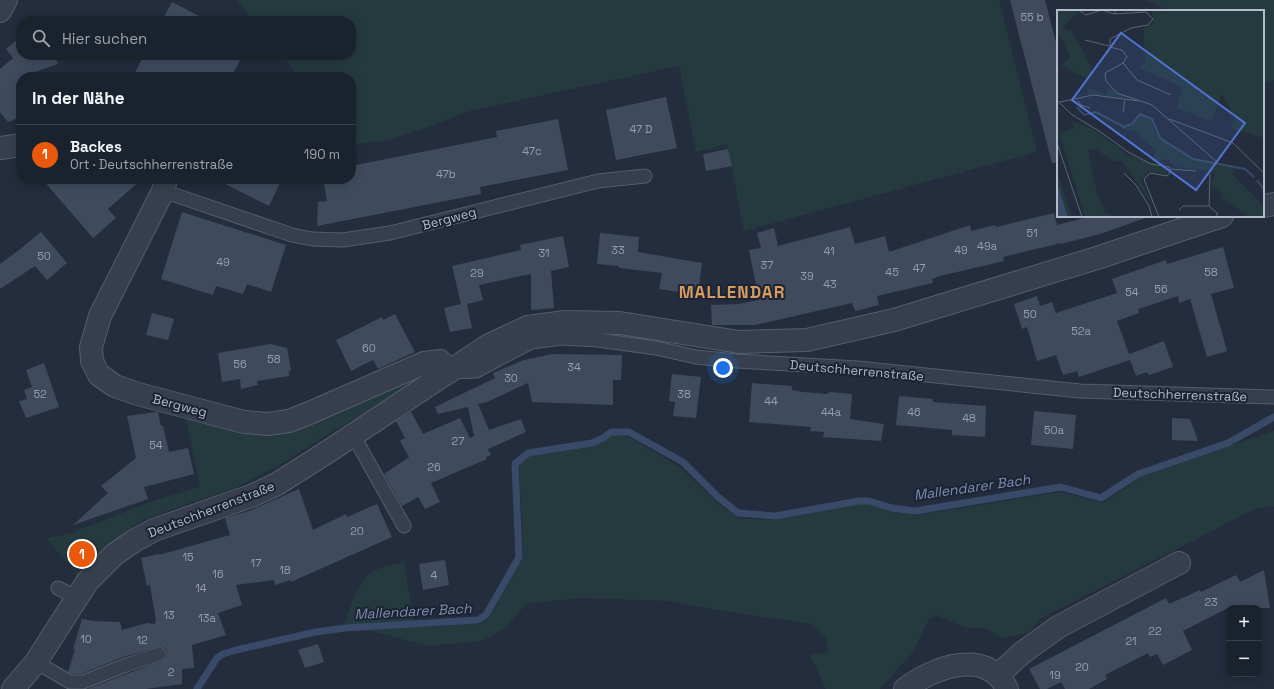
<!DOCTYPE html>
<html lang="de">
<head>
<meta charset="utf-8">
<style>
  body { margin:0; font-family:"Space Grotesk",sans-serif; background:#272f3a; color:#f1f3f6 }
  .controls { position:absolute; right:12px; bottom:12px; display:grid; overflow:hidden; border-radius:8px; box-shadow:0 2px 10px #0003 }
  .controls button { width:36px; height:36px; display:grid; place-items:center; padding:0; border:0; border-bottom:1px solid #383f4a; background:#1a222e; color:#f1f3f6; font:20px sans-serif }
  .you { position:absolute; left:723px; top:368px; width:14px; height:14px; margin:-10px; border:3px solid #fff; border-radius:50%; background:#1a73e8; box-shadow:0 0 0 6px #1a73e833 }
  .badge { display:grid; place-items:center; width:26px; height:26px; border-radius:50%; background:#ea580c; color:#fff; font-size:13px; font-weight:700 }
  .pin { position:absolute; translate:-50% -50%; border:2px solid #fff; box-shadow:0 1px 4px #0006 }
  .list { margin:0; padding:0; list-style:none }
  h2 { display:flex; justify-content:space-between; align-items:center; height:52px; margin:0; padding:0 16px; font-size:17px }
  h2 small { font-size:13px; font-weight:400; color:#9fa4aa }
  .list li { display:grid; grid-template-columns:26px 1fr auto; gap:12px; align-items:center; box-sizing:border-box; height:60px; padding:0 16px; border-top:1px solid #383f4a }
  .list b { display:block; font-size:15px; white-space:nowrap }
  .list p { margin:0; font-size:13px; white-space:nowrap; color:#9fa4aa }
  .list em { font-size:13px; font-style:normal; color:#9fa4aa }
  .icon { flex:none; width:22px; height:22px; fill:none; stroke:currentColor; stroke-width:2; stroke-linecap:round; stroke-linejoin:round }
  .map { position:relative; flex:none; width:1274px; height:689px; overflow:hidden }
  .search { position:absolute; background:#1a222e; box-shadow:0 2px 10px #0003; left:16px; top:16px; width:340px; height:44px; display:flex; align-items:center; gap:10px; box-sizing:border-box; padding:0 14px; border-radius:16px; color:#9fa4aa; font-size:15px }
  .panel { position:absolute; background:#1a222e; box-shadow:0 2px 10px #0003; left:16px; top:72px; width:340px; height:112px; border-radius:16px }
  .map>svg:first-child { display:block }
  .green { fill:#253a3f }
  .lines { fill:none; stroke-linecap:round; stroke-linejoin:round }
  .stream { stroke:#384a67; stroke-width:7 }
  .building { fill:#3f4b5d }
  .service-casing { stroke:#555d6c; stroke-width:15 }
  .minor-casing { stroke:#555d6c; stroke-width:24 }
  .tertiary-casing { stroke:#555d6c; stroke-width:24 }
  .service { stroke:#373f4e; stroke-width:13 }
  .minor { stroke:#373f4e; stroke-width:22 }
  .tertiary { stroke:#373f4e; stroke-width:22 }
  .labels { text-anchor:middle; stroke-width:4; stroke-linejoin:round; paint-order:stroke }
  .number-label { font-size:11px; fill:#969eae }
  .street-label { font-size:13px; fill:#b3bac9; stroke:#1c2433 }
  .water-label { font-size:14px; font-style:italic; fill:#7b8eb1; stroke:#1c2433 }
  .district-label { font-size:17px; font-weight:bold; letter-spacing:1px; fill:#d69b61; stroke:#1c2433 }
  .inset-river { fill:none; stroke:#384a67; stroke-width:2 }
  .inset-road { fill:none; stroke:#5d6576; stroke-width:1 }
  .view { fill:#5274d3; fill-opacity:0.15; stroke:#5274d3; stroke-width:2 }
  .inset-edge { fill:none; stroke:#b3bac9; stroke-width:2 }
</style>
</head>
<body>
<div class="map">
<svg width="1274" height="689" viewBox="0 0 1274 689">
  <rect width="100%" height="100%" fill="#232d3e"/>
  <path class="green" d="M237,0h762l38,152 -293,79 -17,-87 -31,8 -17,-86 -209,45 -50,19 -33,10 -36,5v-68h-52l-17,-22h69v-34h-97z
    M1146,0h128v80l-11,4v-73h-94z
    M424,372l3,4 -100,59 -49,31 -49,25 -42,13 -46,17 -34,26 -30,28 -31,-37 23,-4 83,-33 48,-14 -14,-68 58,14 27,2 20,-2 55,-24z
    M1274,431v76l-17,1 -217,111 -12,14 -27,5 -15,-10h-20l-30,-13 -7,4 -16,33 -33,37h-54l-16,-34 19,-3 -3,-14 -15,-14 -89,-13 -51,-10 -93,-3 -52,6 -20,23 -24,14 -53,5 -62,-16 113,-6 9,-6 34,-61 -4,-93 10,-8 63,-9 14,-7 8,-6 13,2 53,31 35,34 22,17 37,2 85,-16h10l23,8 25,3 143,-23 43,11 36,-25 83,-30z
    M404,562l10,59 -70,5c6,-17 13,-45 30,-55 9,-5 20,-7 30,-9z"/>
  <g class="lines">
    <path class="stream" d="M197,689l20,-31 6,-4 13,-4 80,-18 29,-4 133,-8 8,-5 33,-58 -4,-93 13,-11 64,-10 11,-5 8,-6h18l54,30 35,35 20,16 37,3 84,-15h10l23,7 23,3 146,-24 40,11 37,-24 90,-31 46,-26"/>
  </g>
  <path class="building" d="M1010,0h35l13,50v113h-6z
    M172,2l29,15 -2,4h-37z
    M21,36v19h34l3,9 -37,13v40l-13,5 -8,-10v-43l13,-11 -7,-9z
    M144,55h99l-12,22h-98z
    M666,97l11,51 -61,12 -10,-50z
    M558,119l10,51 -88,17 1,7 -164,32 1,-24 9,-1 -4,-22h28v-13l146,-29 -1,-6z
    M728,149l4,17 -26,5 -3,-17z
    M42,179h100l-34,30 8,9 -23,20z
    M215,179h67l-13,27z
    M182,212l104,33 -15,47 -24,-8 -4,10 -27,-8 -3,9 -52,-16z
    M1054,213l3,12 35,-9h52l1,2 -45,16 -39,10v-1l-58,14 1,4 -68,16v1l-4,1 1,4 -56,13 2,9 -24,6 -3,-8 -97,22h-43l-1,-20 27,-1 21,-4 -10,-50 12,-2 -4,-15 17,-5 4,18 72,-19 5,17 30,-8 4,16 81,-27 1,6 24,-6 1,2z
    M41,232l26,31 -20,17 -12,-14 -35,23v-25l19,-14z
    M600,233l39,4 -1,15 64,11 -4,32 -39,-6 3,-16 -43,-5v-2l-22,-2z
    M563,236l6,31 -18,4 3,37 -23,2v-36l-52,11 4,15 -16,4 5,24 -22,4 -6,-24 17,-4 -9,-38 69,-16 -1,-5z
    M1223,247l11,41 -23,6 16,57 -20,6 -17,-58 -11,4 -1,-7 -40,13 1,4 -22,8 12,33 35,-13 9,26 -24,8 -2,-3 -11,4 -6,-16 -51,17 -2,-6 -14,4 -7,-20 -19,6 -10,-34 -5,2 -8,-25 23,-8 3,10 12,-4 4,11 61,-20 -5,-14 54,-19 1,4z
    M152,313l22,6 -6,21 -22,-5z
    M395,314l20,38 -37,17 -5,-9 -22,11 -15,-31 46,-23 1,3z
    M270,344l17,4 4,23h-2v5l-32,5 1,4 -17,4 -1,-10 -18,3 -4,-29z
    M552,354l70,1 -1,25h-8v25l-81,-3 -4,-19 -41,19 -9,2 11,26 32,-11 5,13 -38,17 3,6 -5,2 1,2 -56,24 9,19 -15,7 -7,-12 -16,9 -18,-32 25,-17 -9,-16 5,-3 -9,-17 15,-9 12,22 37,-16 10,20 4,-2 -6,-29 -30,7 -3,-7 60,-29 -2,-5 31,-13z
    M44,363l15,44 -33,11 -7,-17 8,-2 -3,-9 8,-3 -6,-17z
    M672,374l29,3 -5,41 -23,-2 2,-14 -6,-1z
    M752,383l40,3v4l11,2 24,2 3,-2 22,2 -2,25 34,5 -3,17 -58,-4 1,-5 -14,-1 1,-4 -62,-5z
    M899,396l34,3v3l53,4 -1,31 -33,-2v-5l-56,-5z
    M1034,411l42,4 -3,34 -42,-4z
    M156,412h2l3,14h2l6,26 19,-4 6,26 -50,13 4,12 -75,26 35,-32 -7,-7 35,-28 -9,-42z
    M1172,418l18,1 8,22 -26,-1z
    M299,489l14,41 33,-16 1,3 30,-13 15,33 -101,45v-2l-16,5 -1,-5 -38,5 6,20 -24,8 8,22 -34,10 2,23 -12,1v15l-36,5h-59l42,-16 33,-12 5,-5v-4l-2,-4 -5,-2 -37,11 -42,17h-9l-4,-2 7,-23h-2l9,-30 12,2 26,1 2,8 25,-7 8,1v-3h1l-6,-36 -3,1 -6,-28 18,-4v1l71,-20 -5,-17 24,-7z
    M83,538l14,16 -16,16 -15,-17z
    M445,560l4,25 -26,5 -4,-26z
    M1264,570l6,38h-42l-45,23 9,19 -29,15 -6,-11 -7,3 -2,-4 -43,22 2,4 -18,10h-24l-4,-7 -14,7h-7l-11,-20 137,-71 3,6 31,-14 1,2 35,-17 4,7z
    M318,644l6,18 -19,6 -7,-18z"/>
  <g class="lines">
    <defs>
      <path id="service" d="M163,191l129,44 20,4 31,1 47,-7 208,-52 47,-5
        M452,372l24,-1 55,-29 30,-4 37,2 58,8 40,9 40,4 122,7 222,23 194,6
        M353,435l51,91
        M58,588l19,10
        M36,662l34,20h13l43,-17 33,-11"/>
      <path id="minor" d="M0,11l6,-11
        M0,148l21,-3
        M166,179l-3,12 -63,125 -9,31 1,14 7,14 16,11 23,8 106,28 24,2 21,-3 18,-7 117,-51 16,-2 9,11
        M1263,206l11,-2
        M998,675l24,-22 36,-26 121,-64
        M13,689l23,-27 51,-80 28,-28 19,-13 20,-11 97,-34 26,-12 52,-33 160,-106 39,-18 37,-5 55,1 119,19 68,-2 87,-20 203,-62 125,-42"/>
      <path id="tertiary" d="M905,689c28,-22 83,-42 102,0"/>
    </defs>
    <use href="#service" class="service-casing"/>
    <use href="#minor" class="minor-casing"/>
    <use href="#tertiary" class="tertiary-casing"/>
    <use href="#service" class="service"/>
    <use href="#minor" class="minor"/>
    <use href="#tertiary" class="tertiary"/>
  </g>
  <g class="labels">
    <g class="number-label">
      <text x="1032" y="21">55 b</text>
      <text x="641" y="133">47 D</text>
      <text x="532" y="155">47c</text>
      <text x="446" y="178">47b</text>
      <text x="1032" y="237">51</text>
      <text x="987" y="250">49a</text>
      <text x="618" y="254">33</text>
      <text x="961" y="254">49</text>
      <text x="829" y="255">41</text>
      <text x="544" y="257">31</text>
      <text x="44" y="260">50</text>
      <text x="223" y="266">49</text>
      <text x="767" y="269">37</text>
      <text x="919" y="272">47</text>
      <text x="892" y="276">45</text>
      <text x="1211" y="276">58</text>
      <text x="477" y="277">29</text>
      <text x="807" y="280">39</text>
      <text x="830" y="288">43</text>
      <text x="1161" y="293">56</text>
      <text x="1132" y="296">54</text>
      <text x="1030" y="318">50</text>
      <text x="1081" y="335">52a</text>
      <text x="369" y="352">60</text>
      <text x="274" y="363">58</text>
      <text x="240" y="368">56</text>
      <text x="574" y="371">34</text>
      <text x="511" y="382">30</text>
      <text x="40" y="398">52</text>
      <text x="684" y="398">38</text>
      <text x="771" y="405">44</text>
      <text x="831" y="416">44a</text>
      <text x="914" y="416">46</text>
      <text x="969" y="422">48</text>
      <text x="1054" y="434">50a</text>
      <text x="458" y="445">27</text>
      <text x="156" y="449">54</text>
      <text x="434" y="471">26</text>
      <text x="357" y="535">20</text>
      <text x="188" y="561">15</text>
      <text x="256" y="567">17</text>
      <text x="285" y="574">18</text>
      <text x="218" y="578">16</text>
      <text x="434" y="579">4</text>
      <text x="201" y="592">14</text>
      <text x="1211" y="606">23</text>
      <text x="169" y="619">13</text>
      <text x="207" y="622">13a</text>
      <text x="1155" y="635">22</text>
      <text x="86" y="643">10</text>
      <text x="142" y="644">12</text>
      <text x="1131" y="645">21</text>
      <text x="1082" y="671">20</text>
      <text x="171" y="676">2</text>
      <text x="1055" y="679">19</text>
    </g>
    <g class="street-label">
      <text transform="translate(449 218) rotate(-15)" y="5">Bergweg</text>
      <text transform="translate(857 370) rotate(5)" y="5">Deutschherrenstraße</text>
      <text transform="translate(1180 394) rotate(2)" y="5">Deutschherrenstraße</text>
      <text transform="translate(180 405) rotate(15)" y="5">Bergweg</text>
      <text transform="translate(211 509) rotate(-21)" y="5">Deutschherrenstraße</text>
    </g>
    <g class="water-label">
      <text transform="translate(972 487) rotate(-8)" y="5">Mallendarer Bach</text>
      <text transform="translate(413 611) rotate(-3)" y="5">Mallendarer Bach</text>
    </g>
    <g class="district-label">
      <text x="732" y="298">MALLENDAR</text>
    </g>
  </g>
  <g transform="translate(1057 10)">
    <rect width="207" height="207" fill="#232d3e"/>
    <path d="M0,0l22,2 -16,14 5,5 3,-1 22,40 -6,9 -26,-14 9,-7 -9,-22h-3zM95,0h112v128l-34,-10 5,-10 -13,-24 -11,27 -34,-13 5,-21 -43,-19 6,-6 -2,-34 10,-5zM52,77l5,5 22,7 -48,-5 -1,-6 19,6zM83,104l11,5 5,16 37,25 46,8 -5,2 -2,4 32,32v11h-15l-28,-20 2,-3 -12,-9 4,-10 -7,-4 -32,-4 -8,-8 -16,3 4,-11 -21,-19 -12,-3 -11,-9 13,7 7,-3zM15,111l24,10 32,24 38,12v7l-17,-3 -8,9 12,26 -31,-45h-8l-20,-13 -6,2 9,44 9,20 4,-1 3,4h-28l-26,-84 15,-5zM0,164l9,24 6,19h-4l-11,-35z" fill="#253a3f"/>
    <path d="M0,172l11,35h-11z" fill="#384a67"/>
    <path class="inset-river" d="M20,97l7,8 12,-3 28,15 8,-3 8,-10 12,5 8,19 33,21 52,10 9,8M200,170l7,10"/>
    <path class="inset-road" d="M22,0l7,5 16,-5M45,0l12,4 2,-4M57,4l32,-2 7,7 -5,6 -17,3 -21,11v8l12,3 5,7 -4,6 -18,10 1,8 11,12 35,12 65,57M28,30l24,6M66,53l14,17 34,15M0,90l14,14 31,19 26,19 23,12 18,3 1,5 -3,4 -17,-3 -6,6 15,38M20,90l4,5 9,3M3,92l33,-7 46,6M66,102l2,-12M112,109l64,24 31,30M0,133l25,74M113,159l26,2M67,163l12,12 13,21 3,11M152,196l1,-32M122,200l4,-4h26l8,7v4"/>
    <path class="view" d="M64,23l124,90 -49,67 -124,-90z"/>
    <rect width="207" height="207" class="inset-edge"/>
  </g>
</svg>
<div class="controls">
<button>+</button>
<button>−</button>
</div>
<div class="you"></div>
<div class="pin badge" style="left:82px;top:554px">1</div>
<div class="search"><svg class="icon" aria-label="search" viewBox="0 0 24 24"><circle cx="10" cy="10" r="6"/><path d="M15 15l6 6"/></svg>Hier suchen</div>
<section class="panel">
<h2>In der Nähe<small></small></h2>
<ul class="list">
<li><span class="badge">1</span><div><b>Backes</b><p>Ort · Deutschherrenstraße</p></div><em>190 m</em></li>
</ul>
</section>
</div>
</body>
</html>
